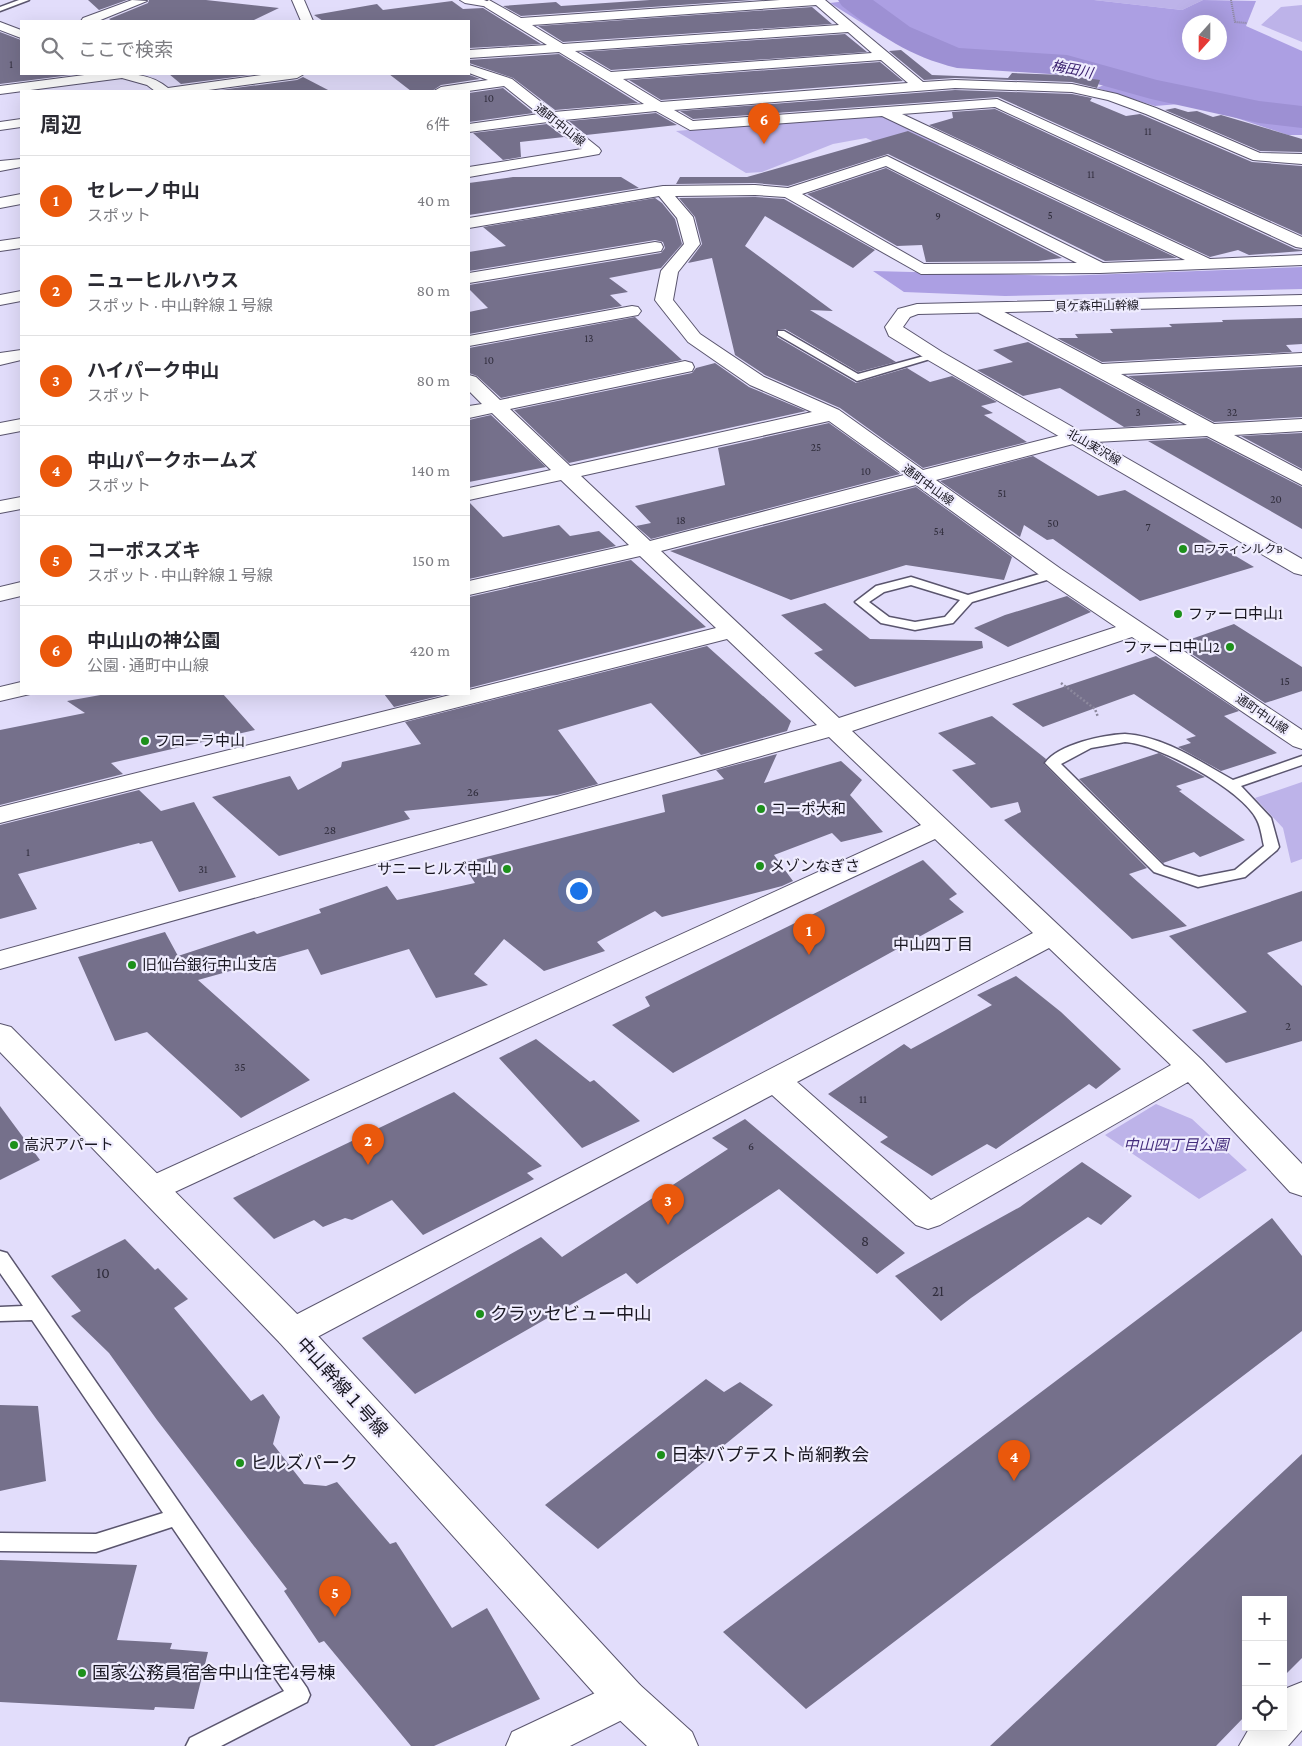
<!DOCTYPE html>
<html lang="ja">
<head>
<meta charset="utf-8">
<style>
  body { margin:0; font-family:"Crimson Pro","Noto Sans JP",serif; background:#f7f7f7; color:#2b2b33 }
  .controls { position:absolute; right:15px; bottom:15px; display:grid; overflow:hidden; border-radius:0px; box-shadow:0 5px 20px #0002 }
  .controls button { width:45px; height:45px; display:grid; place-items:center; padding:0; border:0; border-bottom:1px solid #e1e1e2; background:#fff; color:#2b2b33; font:25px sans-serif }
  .compass { position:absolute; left:1182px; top:15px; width:45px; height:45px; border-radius:50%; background:#fff; box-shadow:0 5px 20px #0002; rotate:201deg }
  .you { position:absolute; left:578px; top:890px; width:18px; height:18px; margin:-12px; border:4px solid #fff; border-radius:50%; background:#1a73e8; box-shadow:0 0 0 8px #1a73e833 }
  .badge { display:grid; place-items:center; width:32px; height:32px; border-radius:50%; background:#ea580c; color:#fff; font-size:16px; font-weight:700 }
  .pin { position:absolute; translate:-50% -41px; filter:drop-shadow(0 1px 2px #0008) }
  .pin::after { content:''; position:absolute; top:26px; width:18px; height:15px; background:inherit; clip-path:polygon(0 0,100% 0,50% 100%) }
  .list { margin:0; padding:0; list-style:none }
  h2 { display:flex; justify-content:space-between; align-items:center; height:65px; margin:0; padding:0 20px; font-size:21px }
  h2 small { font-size:16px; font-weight:400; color:#7c7c81 }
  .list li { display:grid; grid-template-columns:32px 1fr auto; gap:15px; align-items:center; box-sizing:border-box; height:90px; padding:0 20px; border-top:1px solid #e1e1e2 }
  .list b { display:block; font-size:19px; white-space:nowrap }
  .list p { margin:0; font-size:16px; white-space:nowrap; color:#7c7c81 }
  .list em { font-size:16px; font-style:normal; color:#7c7c81 }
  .icon { flex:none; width:28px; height:28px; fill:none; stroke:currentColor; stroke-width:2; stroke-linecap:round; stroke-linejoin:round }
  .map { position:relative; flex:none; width:1302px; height:1746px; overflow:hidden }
  .search { position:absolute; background:#fff; box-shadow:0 5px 20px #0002; left:20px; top:20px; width:450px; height:55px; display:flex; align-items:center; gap:12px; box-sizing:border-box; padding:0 18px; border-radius:0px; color:#7c7c81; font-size:19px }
  .panel { position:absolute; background:#fff; box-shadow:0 5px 20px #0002; left:20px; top:90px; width:450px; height:605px; border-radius:0px }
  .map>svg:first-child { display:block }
  .green { fill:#bdb3e9 }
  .forest { fill:#ac9fe3; fill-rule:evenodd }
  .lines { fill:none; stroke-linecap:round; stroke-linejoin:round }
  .river { fill:#9d90d3; fill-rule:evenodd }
  .building { fill:#75708b }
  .service-casing { stroke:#5a556e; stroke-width:3 }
  .pedestrian-casing { stroke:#5a556e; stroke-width:2 }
  .minor-casing { stroke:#5a556e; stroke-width:2 }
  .tertiary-casing { stroke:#5a556e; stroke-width:2 }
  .path-far1 { stroke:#8c889d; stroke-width:2; stroke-dasharray:1 1; stroke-linecap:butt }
  .path { stroke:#8c889d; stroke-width:2.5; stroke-dasharray:2 2; stroke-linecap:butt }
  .service { fill:#fff; fill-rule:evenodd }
  .pedestrian { fill:#fff; fill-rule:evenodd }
  .minor { fill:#fff; fill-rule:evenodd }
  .tertiary { fill:#fff; fill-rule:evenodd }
  .poi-dot { fill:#1d901b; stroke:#efecfe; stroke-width:2 }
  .labels { text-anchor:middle; stroke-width:4.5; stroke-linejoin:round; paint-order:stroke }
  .far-number-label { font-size:11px; fill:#302d3c }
  .far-street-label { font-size:12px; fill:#191721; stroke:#efecfe }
  .far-poi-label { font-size:12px; fill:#191721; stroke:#efecfe; text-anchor:start }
  .number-label { font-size:12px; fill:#302d3c }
  .far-water-label { font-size:14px; font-style:italic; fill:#381e6c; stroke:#efecfe }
  .poi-label { font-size:15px; fill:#191721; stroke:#efecfe; text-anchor:start }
  .park-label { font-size:15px; font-style:italic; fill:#442d7c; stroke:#efecfe }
  .near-number-label { font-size:15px; fill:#302d3c }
  .neighbourhood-label { font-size:16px; fill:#191721; stroke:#efecfe }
  .near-poi-label { font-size:18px; fill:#191721; stroke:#efecfe; text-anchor:start }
  .near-street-label { font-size:18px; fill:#191721; stroke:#efecfe }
</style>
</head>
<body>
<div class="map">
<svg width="1302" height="1746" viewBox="0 0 1302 1746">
  <rect width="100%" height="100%" fill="#e2ddfb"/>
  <path class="green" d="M1094,0h109l-21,10z
    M1302,5v37l-41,-17 20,-18z
    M872,115l15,3 54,27 -45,7 -30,-14 -33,6 -71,28 -16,1 -70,-42z
    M1302,782v77l-11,4 -8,-35 -28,-30z
    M1156,1104l36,15 55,51 -48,29 -94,-64z"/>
  <path class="forest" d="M854,0h240l88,10 21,-10 53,1 -10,25 56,25v84h-14l-97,-32 -36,3 -58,-18 23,-10 -49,-16 -119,1 -74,-30 -48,-30zM1190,22h30v30h-30z
    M1302,267v22l-297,7 -101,-4 -31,-21 189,5z"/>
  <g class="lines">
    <path class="river" d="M838,0h35l37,27 49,21 108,7 90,25 102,21 43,5v22l-43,-5 -108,-24 -86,-24 -108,-7c-49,-12 -76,-32 -115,-62z"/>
  </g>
  <path class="building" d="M88,0h39l-28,10z
    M149,0h57l73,8 -27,13h-140l-3,-2 39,-16z
    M650,0h103l-232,16 -18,-10 53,-4 5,4z
    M452,1l11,8 20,-1 58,36 -72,4v-27h-146l-9,-6 63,-11 6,6z
    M812,7l20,17 -269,18 -25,-16z
    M0,32l21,8v34l50,1 -71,9z
    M845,34l22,18 -256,18 -30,-18z
    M901,50l31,25 76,3 4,-5 52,2 36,5 -3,8 -25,-6 -117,-4 -31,2 -35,-29z
    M559,54l79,49 -83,7 -42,-32 -44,-15v-3z
    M880,62l23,19 -242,19 -32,-20z
    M169,74h88l-76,10z
    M389,74h78l13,5 -39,6 -9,6h-21z
    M303,77l27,14h-117l84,-11z
    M503,88l31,25 -65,9v-29z
    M955,90l117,4 20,4 -2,3 36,15 14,-2 5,2 107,46 50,4v69l-304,-138 -305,22 -13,-8z
    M1175,108l13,4 9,-1 16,6 8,-2 81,24v13l-42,-1 -95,-41z
    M995,109l300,140 7,1v1l-53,4 -11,-5 -28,7 -281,-132 24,-7 -1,-6z
    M656,113l21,12 -91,10 -17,-14z
    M547,124l17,13 -44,5 1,15 -18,3 -30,-27z
    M908,131l269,127 -72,3 -217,-107 -100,32 -33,-3 -79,1 4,-7h67z
    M886,168l176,90 -24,3 -112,1 -4,-17 -25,1 -90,-52z
    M513,177h108l18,11 -170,27v-32z
    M755,197l29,2 91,51 -22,18 -88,-52 -20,30 88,65 -23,-1 86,52 -38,10 -73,-43 -8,1v7l79,46 51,-15 23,14 22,-6 45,26 -16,4 12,7 -9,2 43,27 -104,26 -83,-60 -75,-33 -30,-20 -23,-97 -24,5 14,-19 -7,-27 -16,-19z
    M655,198l7,5 13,16 7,25 -21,24 -52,10 19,14 -18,3 12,11 -153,28v-22l19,-4 -19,-19v-4l192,-32 4,-5 -2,-6 -8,-2 -186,31v-19l37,-6 -23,-19z
    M635,317l47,43 -181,38 -24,-22 -8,-3v-25z
    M1302,318v26l-16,1 6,7 -190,10 -45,-24h21l-3,-4 38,-1 -3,-4 62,-2 -3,-3 54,-2 -1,-2z
    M1028,342l152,81 -56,4 -64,-39 -37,8 -46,-26 36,-8 -20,-12z
    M715,363l34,24 57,24 -237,52 -55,-53 178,-37 4,-5z
    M1302,367v50l-88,5 -86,-46z
    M491,415l55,52 -77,15v-62z
    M829,423l71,51 -249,65 -15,-13 15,-3 -16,-17 90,-21 -7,-37z
    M1302,433v36l-61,-33z
    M1207,438l95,49v42l-154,-88z
    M1033,456l65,40 27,-6 129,77 -114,34 -87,-62 -6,1 -23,-15 -4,12 -80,-56z
    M916,487l96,70 -8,23 -98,-15 -115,35 -121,-49z
    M469,502l34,35 56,-12 11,11 29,-5 17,15 -147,33z
    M631,560l75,67 -237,61v-91z
    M1067,596l24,16 -83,35 -34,-19 31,-13z
    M825,603l45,36 112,2 1,7 -128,39 -41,-34 9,-3 -42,-35z
    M1234,624l68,43v24l-37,12 -88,-59z
    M707,646l84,75 -4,10 -86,24 -50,-52 -93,27 40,54 -41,11 -153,16 6,8 -131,37 -67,-59 78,-21 8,14 43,-23 1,-5 79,-18 -16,-22z
    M1156,656l83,55 -15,5 53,37 -56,18 -43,-24 13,-4 -5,-4 10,-3 -62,-42 -91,33 -31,-23z
    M106,694h117l32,36 -144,33 12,11 -123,31v-75l85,-17 -18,-12z
    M384,694h63l-53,13z
    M992,716l54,43 -2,5 103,104 -18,6 58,52 -55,13 -128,-119 17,-8 -3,-10 -27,6 -39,-38 24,-6 -38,-31z
    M1159,753l46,24 -29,9 6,4 -3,1 66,49 -45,17 -6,-5 -31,11 -84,-84z
    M777,754l-13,29 77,-22 21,19 -12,15 33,37 -42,10 -9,-9 -58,22 19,26 -11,5 -120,31 -7,-6 -58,31 8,9 -61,20 -40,-32 -30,35 14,11 -52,13 -27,-49 -88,26 -13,-26 -110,31 112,100 -69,38 -94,-86 -32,9 -37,-84 87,-25 13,24 76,-25 3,3 64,-21 -2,-4 68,-23 10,14 78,-17 -13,-20 203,-51 -3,-17 62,-16 -8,-9z
    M139,790l22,21 33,-9 42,75 -57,15 -27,-51 -12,3 -1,-1 -121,31 19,35 -37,10v-94z
    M923,860l34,34 -8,5 15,13 -291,161 -61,-48 38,-19 -5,-9z
    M1302,891v50l-35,12 35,33v55l-76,22 -34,-33 55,-18 -78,-76z
    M1016,976l45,36 60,57 -25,20 -7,-5 -93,65 -9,-5 -55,32 -52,-34 8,-5 -60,-43 76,-50 7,5 81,-44 -15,-10z
    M536,1039l54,43 4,-2 46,41 -58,27 -83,-90z
    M454,1092l88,74 -15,7 7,6 -111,56 -31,-35 -40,20 -7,-2 -22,9 -9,-7 -40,19 -41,-41z
    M0,1106l40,54 -40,20z
    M745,1119l160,134 -28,21 -98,-85 -142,95 -11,-11 -211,121 -53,-56 179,-101 21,20 166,-108 -16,-11z
    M1082,1162l50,34 -31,29 -13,-8 -117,81 -30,23 -46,-45 125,-69z
    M1272,1218l30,38v75l-496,378 -83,-77z
    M125,1239l30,31 3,-2 30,31 -14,9 77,93 12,-7 17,23 -7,27 31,40 22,2 11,-4 53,62 6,-2 56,86 35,-20 53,91 -106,47h-23l-87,-105 -5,2 -35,-52 3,-2 -130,-169 -48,-67 -38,-37 10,-5 -30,-35z
    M706,1379l18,13 16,-10 33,23 -175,144 -53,-44z
    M0,1405l38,1 8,75 -46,10z
    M1302,1454v204l-19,19v-77h-37v115l-30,31h-226z
    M0,1560l137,5 -20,75 55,3 -2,6 38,3 -14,57 -39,-2 -1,3 -154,-8z"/>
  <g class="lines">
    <defs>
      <path id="service" d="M19,0h10l-29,11v-4z
        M778,331h6l74,43 77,-21 5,3 -83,25 -79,-46z
        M1053,570l4,1 2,3 -2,3 -85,25 -19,21 -38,7 -34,-7 -26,-21 21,-16 35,-9 57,18zM911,585l49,15 -15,17 -30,5 -26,-5 -20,-15 15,-10z
        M1125,734c41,3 73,27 108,46l69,-24v9l-61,21 30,32 8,29 -2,3 -32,27 -47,10 -44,-15 -109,-109c14,-19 58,-28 80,-29zM1125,742c33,2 118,48 132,78 4,8 5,18 7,26l-29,24 -36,7 -35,-11 -103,-102 30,-16z
        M0,1251l7,2 300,435 3,7 -3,7 -86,44h-35l4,-8 94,-47 -112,-164 -76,25 -96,-1v-18l96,1 67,-21 -131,-193 -32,1v-14l23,-1 -23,-33z"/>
      <path id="pedestrian" d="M460,0h24l10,4 -5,3 -24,-4z"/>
      <path id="minor" d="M132,0l15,1 -49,20h-17l2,-3z
        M292,0h12l9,21h-12z
        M489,0l32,18 259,-18h45l98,82 32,-2 117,4 45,10 39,14 104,45 42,1v10l-49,-4 -107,-46 -38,-14 -36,-8 -117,-4 -281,22 19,11 304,-22 305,138v11l-6,-1 -301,-140 -93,7 308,145 92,-4v10l-202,8 -179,1 -136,-77 -30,-2 -80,1 18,21 7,27 -22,28 -5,28 27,34 64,43 75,33 84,60 154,-39 110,-6 -208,-112 -3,-4 3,-4h12l111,59 200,-11v12l-181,9 93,50 88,-5v12l-68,4 68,36v14l-95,-49 -130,7 -141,37 125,89 241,161v19l-9,-3 -161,-109 -280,94 350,329 100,104v32l-12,-4 -102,-110 -248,143 -12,4 -12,-4 -144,-130 -466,248 -13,3 -13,-3 -5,-10 5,-10 753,-390 -98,-94 -771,358 -12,4 -12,-4 -4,-8 4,-8 781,-356 -92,-88 -829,232v-18l817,-226 -90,-86 -727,184v-16l454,-113h15v-4l247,-62 -76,-72 -171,39v-14l160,-36 -68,-65 -92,20v-12l82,-18 -59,-57 -23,5v-12l13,-2 -13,-13v-16l7,2 24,23 185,-39 7,2 2,4 -2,4 -182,38 60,57 242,-54 -62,-27 -62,-43 -30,-38 -3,-4 6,-29 23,-27 -7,-26 -18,-22 -190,32v-10l194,-32 92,-1 33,3 99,-32 216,107 82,-3 -303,-144 -192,14 -34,-19 -92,9 35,28 2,3 -2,3 -130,23v-10l113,-18 -34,-27 -79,10v-8l70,-10 -35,-28 -36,5h-34l7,-4 47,-7 -19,-7v-8l43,14 42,33 90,-8 -85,-52 -90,6v-8l78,-5 -62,-38 -2,-3zM816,5l23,20 -276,19 -31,-19zM848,32l24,21 -261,19 -36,-21zM881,60l27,23 -247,19 -38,-23zM886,166l191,97 -153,1 -122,-70zM829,421l75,54 -254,66 -69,-65zM916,485l129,94 71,48 -277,91 -178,-167zM1049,948l122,117 -240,135 -134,-118z
        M92,74c27,0 54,-4 76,14l101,-14h35l-7,4 -96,13h-46l-8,-6 -25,-7 -122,16v-8z
        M21,119v8l-21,3v-8z
        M21,159v8l-21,4v-10z
        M21,194v10l-21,4v-10z
        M21,238v10l-21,3v-10z
        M655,242l6,1 2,4 -2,4 -192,32v-10z
        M21,291v10l-21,4v-10z
        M632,306l6,1 3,4 -3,4 -169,31v-10z
        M21,350v10l-21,5v-12z
        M21,419v12l-21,4v-12z
        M21,497v12l-21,4v-12z
        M21,582v14l-21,5v-14z
        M21,682v12h9l-30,7v-14z
        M625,1679l15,6 6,13 -6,13 -70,35h-64l6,-14z
        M1302,1682v48l-14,16h-49l11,-19h33v-35l4,-4z"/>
      <path id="tertiary" d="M0,22l21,8v8l-21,-8z
        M1302,295v10l-384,9 -8,3 -7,10 39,25 360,207v16l-8,-2 -366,-213 -39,-24 -4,-9 13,-18 19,-5z
        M0,1024l11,3 295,296 334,362 52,47 6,14h-51l-37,-35 -330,-368 -280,-291z"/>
    </defs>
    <use href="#service" class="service-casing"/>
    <use href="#pedestrian" class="pedestrian-casing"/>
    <use href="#minor" class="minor-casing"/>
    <use href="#tertiary" class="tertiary-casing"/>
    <path class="path-far1" d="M1231,0l4,22 12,1"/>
    <path class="path" d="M1061,683l34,26 3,8"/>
    <use href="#service" class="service"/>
    <use href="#pedestrian" class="pedestrian"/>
    <use href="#minor" class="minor"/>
    <use href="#tertiary" class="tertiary"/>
  </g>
  <g class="poi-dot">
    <circle cx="1183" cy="549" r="5"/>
    <circle cx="1178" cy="614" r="5"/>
    <circle cx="1230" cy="647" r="5"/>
    <circle cx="145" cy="741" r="5"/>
    <circle cx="761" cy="809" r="5"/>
    <circle cx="760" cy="866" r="5"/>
    <circle cx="507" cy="869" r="5"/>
    <circle cx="132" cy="965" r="5"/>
    <circle cx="14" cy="1145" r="5"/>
    <circle cx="480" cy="1314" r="5"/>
    <circle cx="661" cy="1455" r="5"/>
    <circle cx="240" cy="1463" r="5"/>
    <circle cx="82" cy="1673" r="5"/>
  </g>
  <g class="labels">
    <g class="far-number-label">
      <text x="11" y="68">1</text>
      <text x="489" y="102">10</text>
      <text x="1148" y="135">11</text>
      <text x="1091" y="178">11</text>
      <text x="1050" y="219">5</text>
      <text x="938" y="220">9</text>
      <text x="589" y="342">13</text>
      <text x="489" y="364">10</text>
      <text x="1138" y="416">3</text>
      <text x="1232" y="416">32</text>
      <text x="816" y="451">25</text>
      <text x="866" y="475">10</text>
      <text x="1002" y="497">51</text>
      <text x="1276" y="503">20</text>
      <text x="681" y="524">18</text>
      <text x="1053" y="527">50</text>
      <text x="1148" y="531">7</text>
      <text x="939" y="535">54</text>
    </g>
    <g class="far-street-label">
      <text transform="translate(560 125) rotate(38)" y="4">通町中山線</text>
      <text transform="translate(1097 306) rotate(-1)" y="4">貝ケ森中山幹線</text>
      <text transform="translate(1094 447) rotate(30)" y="4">北山実沢線</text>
      <text transform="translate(928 485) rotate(36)" y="4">通町中山線</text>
      <text transform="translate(1262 714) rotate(34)" y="4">通町中山線</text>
    </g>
    <g class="far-poi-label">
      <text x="1193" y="553">ロフティシルクB</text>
    </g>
    <g class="number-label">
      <text x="1285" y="685">15</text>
      <text x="473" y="796">26</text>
      <text x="330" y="834">28</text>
      <text x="28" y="856">1</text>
      <text x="203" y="873">31</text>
      <text x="1288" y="1030">2</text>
      <text x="240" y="1071">35</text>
      <text x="863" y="1103">11</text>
      <text x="751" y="1150">6</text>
    </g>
    <g class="far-water-label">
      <text transform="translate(1072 69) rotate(11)" y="5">梅田川</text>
    </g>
    <g class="poi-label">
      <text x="1188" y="619">ファーロ中山1</text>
      <text x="1220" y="652" text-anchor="end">ファーロ中山2</text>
      <text x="155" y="746">フローラ中山</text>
      <text x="771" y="814">コーポ大和</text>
      <text x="770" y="871">メゾンなぎさ</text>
      <text x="497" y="874" text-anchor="end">サニーヒルズ中山</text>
      <text x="142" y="970">旧仙台銀行中山支店</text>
      <text x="24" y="1150">高沢アパート</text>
    </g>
    <g class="park-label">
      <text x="1176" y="1150">中山四丁目公園</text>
    </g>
    <g class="near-number-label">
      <text x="865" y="1246">8</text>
      <text x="103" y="1278">10</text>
      <text x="938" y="1296">21</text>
    </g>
    <g class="neighbourhood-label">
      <text x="933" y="950">中山四丁目</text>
    </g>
    <g class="near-poi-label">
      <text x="490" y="1320">クラッセビュー中山</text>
      <text x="671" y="1461">日本バプテスト尚絅教会</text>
      <text x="250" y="1469">ヒルズパーク</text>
      <text x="92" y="1679">国家公務員宿舎中山住宅4号棟</text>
    </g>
    <g class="near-street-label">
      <text transform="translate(342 1387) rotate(48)" y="6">中山幹線１号線</text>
    </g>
  </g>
</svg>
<div class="controls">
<button>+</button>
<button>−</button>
<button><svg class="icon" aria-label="locate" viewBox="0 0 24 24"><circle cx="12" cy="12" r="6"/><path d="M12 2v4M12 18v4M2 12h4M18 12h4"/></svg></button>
</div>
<svg class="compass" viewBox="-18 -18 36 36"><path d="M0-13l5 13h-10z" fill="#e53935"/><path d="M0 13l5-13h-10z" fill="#7c7c81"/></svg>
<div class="you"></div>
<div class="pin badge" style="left:809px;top:955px">1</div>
<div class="pin badge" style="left:368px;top:1165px">2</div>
<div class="pin badge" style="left:668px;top:1225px">3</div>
<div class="pin badge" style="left:1014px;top:1481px">4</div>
<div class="pin badge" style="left:335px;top:1617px">5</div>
<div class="pin badge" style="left:764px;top:144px">6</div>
<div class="search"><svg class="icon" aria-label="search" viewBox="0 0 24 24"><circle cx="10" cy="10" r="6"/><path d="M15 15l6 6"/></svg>ここで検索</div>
<section class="panel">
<h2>周辺<small>6件</small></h2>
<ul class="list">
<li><span class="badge">1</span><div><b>セレーノ中山</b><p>スポット</p></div><em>40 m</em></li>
<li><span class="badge">2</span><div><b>ニューヒルハウス</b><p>スポット · 中山幹線１号線</p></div><em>80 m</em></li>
<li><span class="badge">3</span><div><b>ハイパーク中山</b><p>スポット</p></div><em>80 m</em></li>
<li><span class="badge">4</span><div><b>中山パークホームズ</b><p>スポット</p></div><em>140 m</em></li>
<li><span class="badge">5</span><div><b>コーポスズキ</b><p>スポット · 中山幹線１号線</p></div><em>150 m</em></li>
<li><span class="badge">6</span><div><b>中山山の神公園</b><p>公園 · 通町中山線</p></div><em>420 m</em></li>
</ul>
</section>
</div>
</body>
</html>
